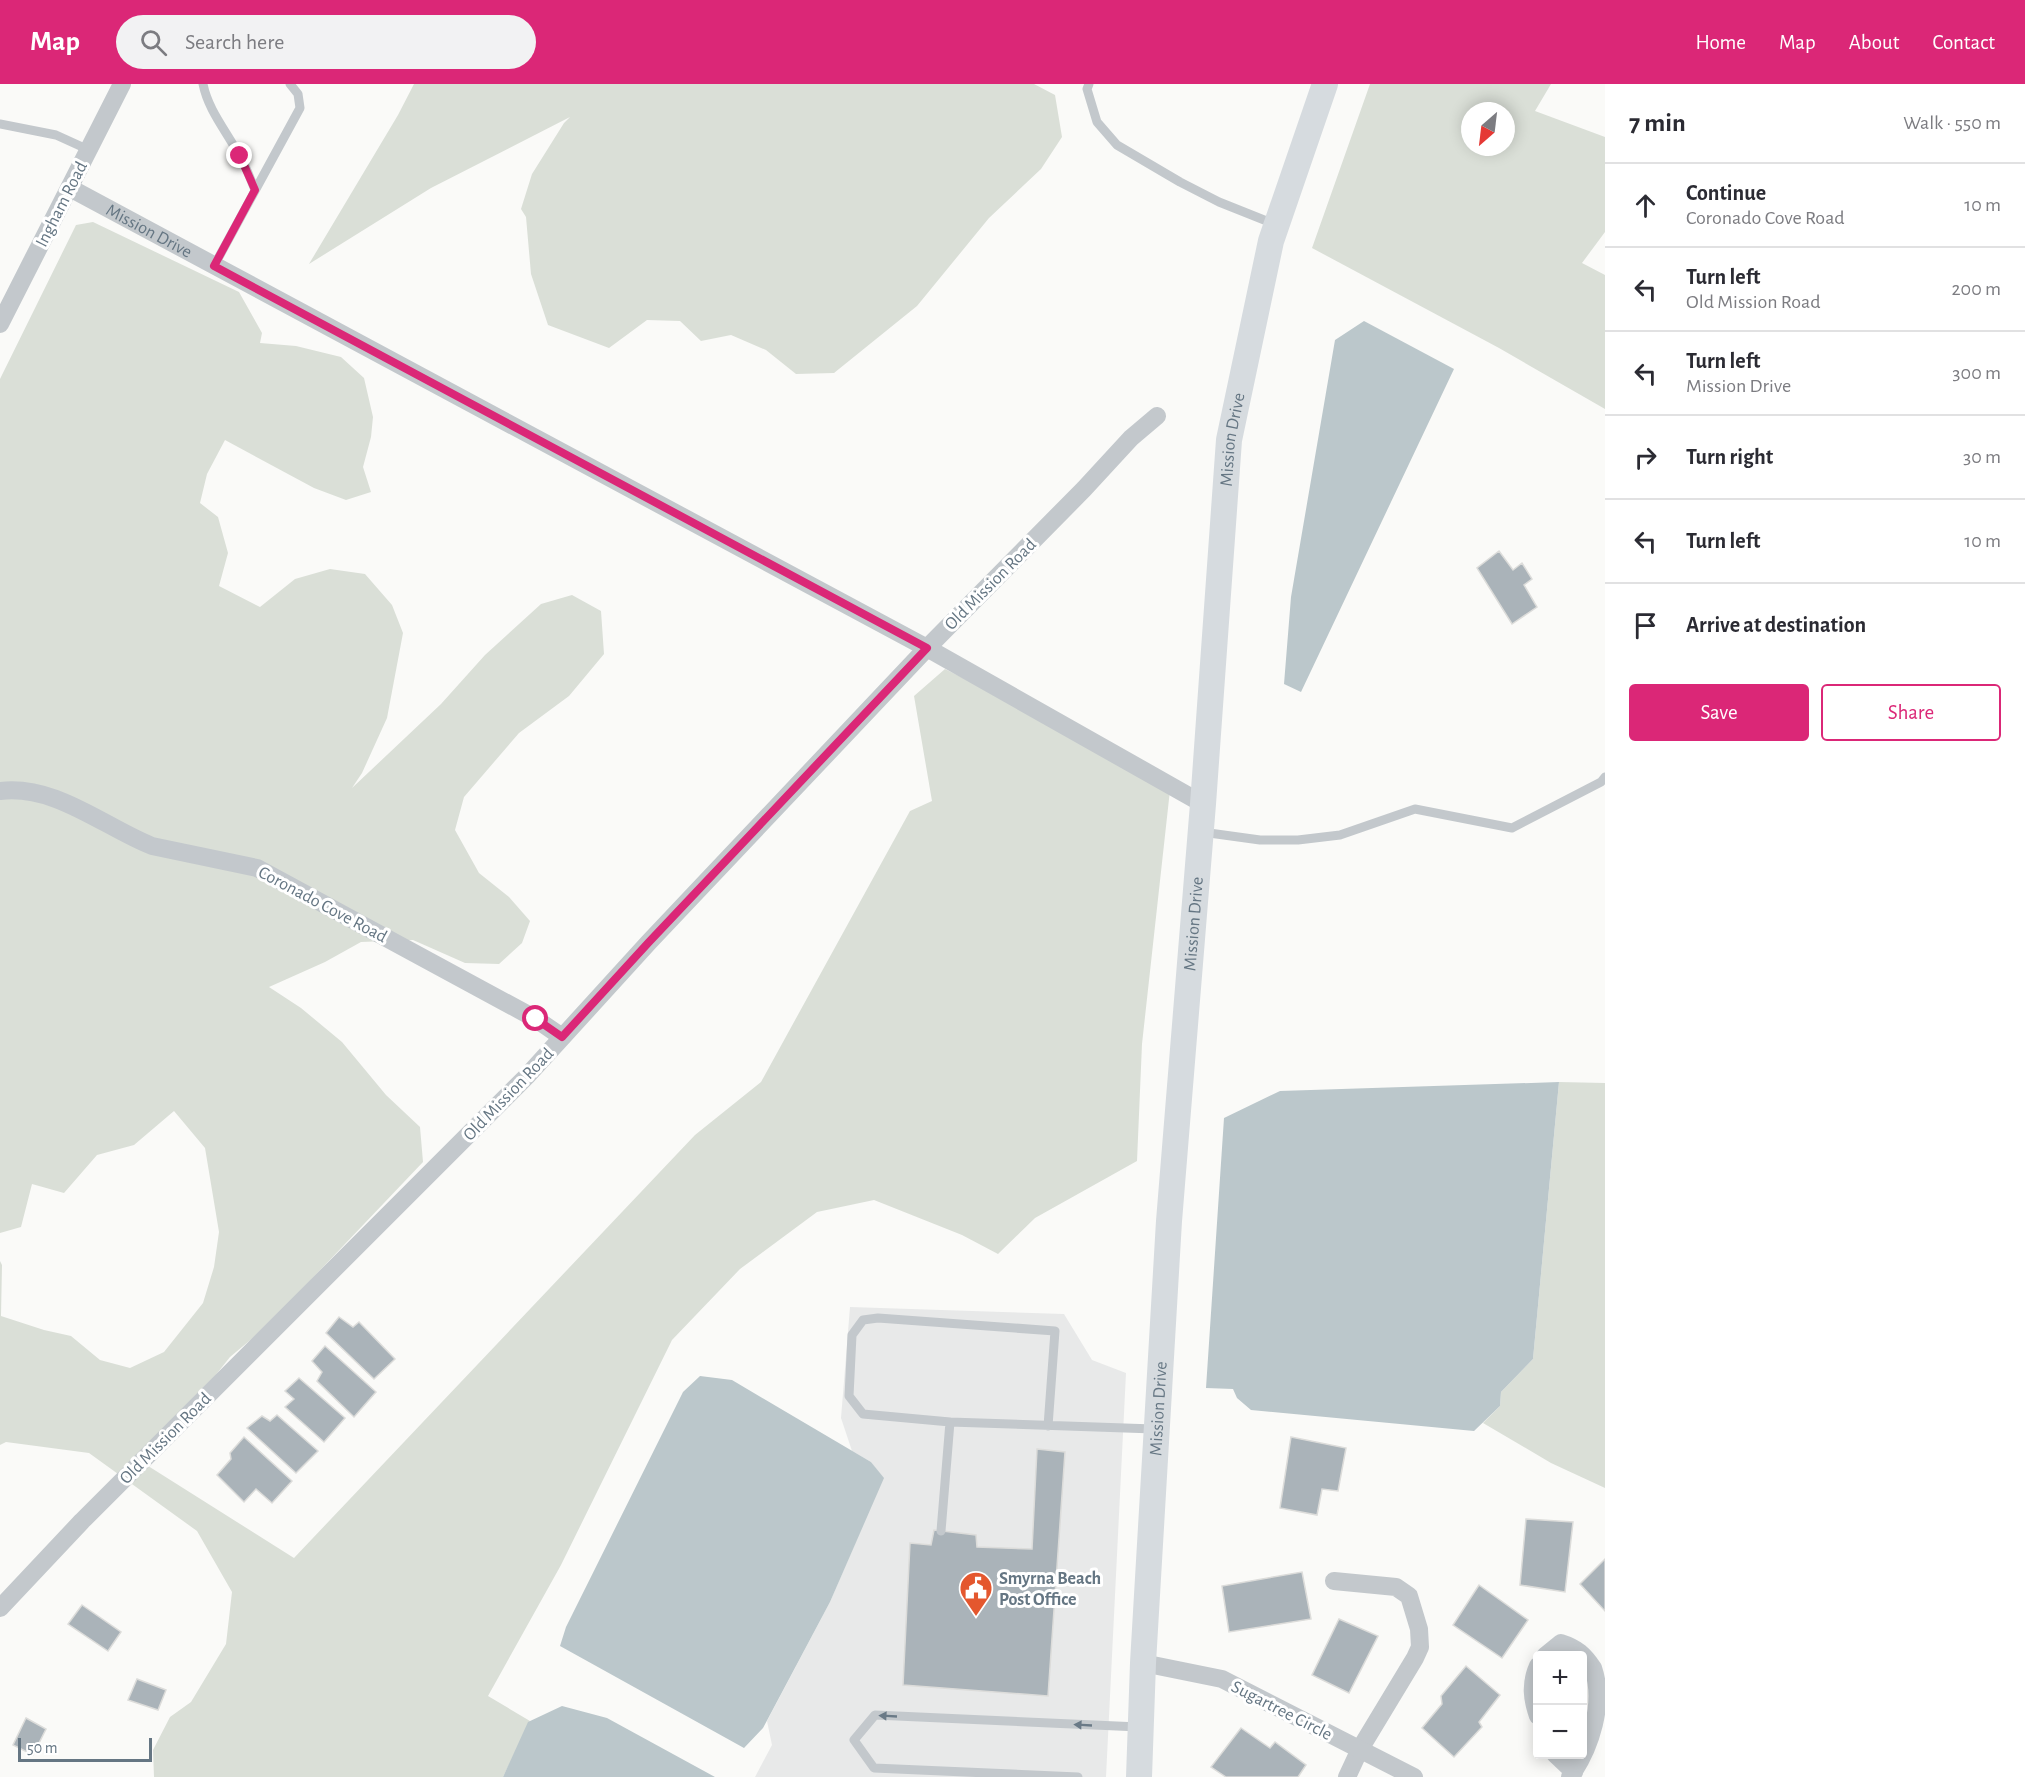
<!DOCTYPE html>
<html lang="en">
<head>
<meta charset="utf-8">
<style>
  body { margin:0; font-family:"Alegreya Sans",sans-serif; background:#f2f2f3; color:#2b2b33 }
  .controls { position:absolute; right:18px; bottom:18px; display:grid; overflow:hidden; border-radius:6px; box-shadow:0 3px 15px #0003 }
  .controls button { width:54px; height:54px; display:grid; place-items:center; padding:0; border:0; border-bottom:2px solid #e1e1e2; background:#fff; color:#2b2b33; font:30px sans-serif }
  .compass { position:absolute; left:1461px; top:18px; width:54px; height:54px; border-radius:50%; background:#fff; box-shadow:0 3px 15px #0003; rotate:208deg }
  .scale { position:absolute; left:18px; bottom:15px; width:134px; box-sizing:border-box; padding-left:6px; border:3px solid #657683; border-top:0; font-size:16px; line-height:21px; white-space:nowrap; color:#657683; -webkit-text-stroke:4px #fff; paint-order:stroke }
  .stop { position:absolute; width:18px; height:18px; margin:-14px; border:4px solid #db2777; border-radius:50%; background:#fff }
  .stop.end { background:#db2777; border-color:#fff; box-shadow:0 2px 6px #0008 }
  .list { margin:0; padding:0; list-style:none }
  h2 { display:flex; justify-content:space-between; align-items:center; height:78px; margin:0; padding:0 24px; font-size:26px }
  h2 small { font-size:20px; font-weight:400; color:#7c7c81 }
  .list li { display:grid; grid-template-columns:39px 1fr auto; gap:18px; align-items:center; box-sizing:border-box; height:84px; padding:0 24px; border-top:2px solid #e1e1e2 }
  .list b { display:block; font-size:22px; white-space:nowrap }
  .list p { margin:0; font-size:20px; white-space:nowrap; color:#7c7c81 }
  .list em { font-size:20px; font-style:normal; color:#7c7c81 }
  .actions { display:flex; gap:12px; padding:18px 24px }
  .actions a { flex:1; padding:14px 0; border:2px solid #db2777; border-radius:6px; text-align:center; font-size:21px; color:#db2777 }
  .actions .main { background:#db2777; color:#fff }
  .icon { flex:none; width:33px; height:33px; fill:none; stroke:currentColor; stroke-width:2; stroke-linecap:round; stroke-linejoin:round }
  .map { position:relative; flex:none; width:1605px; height:1693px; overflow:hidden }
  header { display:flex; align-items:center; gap:36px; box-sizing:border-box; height:84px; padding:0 30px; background:#db2777; color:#fff }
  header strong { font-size:28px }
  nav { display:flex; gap:33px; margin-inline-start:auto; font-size:21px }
  .search { width:420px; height:54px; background:#f2f2f3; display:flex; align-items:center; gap:15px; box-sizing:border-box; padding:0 21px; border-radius:33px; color:#7c7c81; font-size:22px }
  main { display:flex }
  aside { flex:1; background:#fff }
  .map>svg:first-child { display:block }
  .built { fill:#e8e9e9 }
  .green { fill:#dadfd7; fill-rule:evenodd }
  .water { fill:#bbc7cb }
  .building { fill:#aab3b9; stroke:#dcdcda; stroke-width:1.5 }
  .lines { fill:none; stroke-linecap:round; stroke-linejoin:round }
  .lane { stroke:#c3c8cc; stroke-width:9 }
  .street { stroke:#c3c8cc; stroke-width:18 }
  .secondary { stroke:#d6dbdf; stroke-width:26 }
  .oneway { fill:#6a7a87 }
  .route { stroke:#db2777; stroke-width:8 }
  .labels { text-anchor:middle; stroke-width:6; stroke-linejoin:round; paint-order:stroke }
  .street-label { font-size:18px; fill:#657683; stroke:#fff }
  .poi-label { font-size:18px; font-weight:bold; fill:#657683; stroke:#fff; text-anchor:start }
</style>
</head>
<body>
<header>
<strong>Map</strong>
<div class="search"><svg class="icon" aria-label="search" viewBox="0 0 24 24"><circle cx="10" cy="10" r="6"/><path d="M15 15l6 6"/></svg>Search here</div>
<nav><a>Home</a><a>Map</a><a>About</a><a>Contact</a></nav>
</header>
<main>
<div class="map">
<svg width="1605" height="1693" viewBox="0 0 1605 1693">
  <rect width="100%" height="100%" fill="#fafaf8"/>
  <path class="built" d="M850,1223l214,7 28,46 34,13 -20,404h-351l17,-32 -5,-24 63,-119 53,-124 -12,-16 -19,-11 -11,-33z"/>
  <path class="green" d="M414,0h620l21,11 7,42 -21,32 -52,49 -72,88 -83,67 -38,1 -30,-24 -35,-15 -30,6 -21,-20 -33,-1 -38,28 -61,-23 -17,-51 -5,-57 -5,-8 11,-35 32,-51 6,-6 -139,71 -122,76 89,-149z
    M1370,0h181l-16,27 70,26v95l-23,31 23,12v134l-106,-61 -187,-100zM1470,27h36v36h-36z
    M93,138l146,70 23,41 -2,10 36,3 45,11 23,21 9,39 -2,20 -8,30 8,25 -25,8 -32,-12 -89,-48 -18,34 -7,29 18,14 10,36 -9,33 41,21 35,-28 35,-10 35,5 27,31 11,28 -16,85 -25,55 -10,15 89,-84 44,-49 56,-51 31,-9 29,16 3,43 -35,42 -50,37 -55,64 -9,33 24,43 30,24 21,24 -8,22 -23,21 -34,-1 -52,-23 -52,2 -36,20 -56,25 32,21 41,34 44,53 34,32 3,35 -156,164 -37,31 -85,107 149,94 401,-423 66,-53 149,-271 22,-10 -18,-105 31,-27 226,112 -29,263 -5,117 -102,57 -37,36 -36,-19 -88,-35 -57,12 -77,57 -68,71 -111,225 -73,131 42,25 -27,56h-349l-1,-27 17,-33 21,-15 35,-58 6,-52 -35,-61 -108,-78 -83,-11 -6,3v-184l2,4 -1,51 43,14 27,6 29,24 30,8 34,-16 39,-49 11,-36 5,-35 -14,-84 -31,-37 -40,34 -37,10 -33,38 -32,-9 -11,43 -21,6v-854l76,-154z
    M1559,998l46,1v405l-54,-25 -68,-40 17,-17 1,-14 32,-33z"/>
  <path class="water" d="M1364,237l90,48 -153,323 -17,-8 7,-87 44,-257z
    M1559,998l-26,277 -32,33 -1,14 -26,25 -223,-21 -14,-12 -4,-9 -27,-1 18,-270 56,-27z
    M700,1292l32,4 139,82 13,16 -54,124 -67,126 -19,20 -184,-102 6,-19 117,-235z
    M562,1622l45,12 108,59h-212l25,-55z"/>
  <path class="building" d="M1499,467l14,19 9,-7 10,16 -8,6 13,22 -25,17 -35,-56z
    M339,1233l14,10 6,-5 36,37 -21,20 -48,-46z
    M325,1262l51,46 -22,25 -37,-36 5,-9 -10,-11z
    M299,1294l46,40 -21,24 -39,-35 9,-8 -9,-8z
    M277,1331l41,36 -22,22 -49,-45 15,-12 8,5z
    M244,1353l48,44 -20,22 -16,-14 -12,13 -27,-27 14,-16 -1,-6z
    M1291,1353l55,11 -8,43 -16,-2 -5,26 -37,-7z
    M1037,1365l28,3 -17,244 -145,-11 7,-142 21,2 3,-15 42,5 1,12 55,2z
    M1526,1435l47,3 -8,70 -45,-7z
    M1605,1475v52l-25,-27z
    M1302,1488l9,47 -82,13 -7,-46z
    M1479,1501l49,35 -26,38 -49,-33z
    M82,1521l39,27 -13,19 -40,-27z
    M1339,1535l39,17 -29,57 -37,-18z
    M1466,1582l34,29 -21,27 3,5 -28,30 -32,-29 20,-24 -1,-8z
    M137,1595l29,11 -8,20 -30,-10z
    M26,1634l20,11 -13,26 -20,-10z
    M1241,1644l29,20 5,-6 31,23 -8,12h-72l-15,-10z"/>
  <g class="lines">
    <path class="lane" d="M203,0c5,26 24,48 36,71 7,11 11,23 16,35
      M1089,0l-2,5 10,33 20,23 63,37 39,20 55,22
      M0,40l56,11 33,15
      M214,182l86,-158 -2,-14 -8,-10
      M1202,748l58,8h38l42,-5 75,-26 97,19 89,-46 4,-5
      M950,1338l-87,-8 -14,-18 3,-61 11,-15 15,-2 177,13 -7,95
      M941,1447l9,-109 204,7
      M1078,1693l-204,-9 -20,-28 21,-25 264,12"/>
    <g class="street">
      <path id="s1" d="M70,104l857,460 276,156"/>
      <path d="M0,240l122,-240"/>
      <path d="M0,707c55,-7 104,36 152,55l105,22 279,151 26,18"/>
      <path d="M1334,1497l62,6 13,9 10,33 1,18 -5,11 -55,91 -13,28"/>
      <path d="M0,1524l82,-87 445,-445 122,-134 278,-294 157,-159 47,-51 26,-22"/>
      <path d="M1545,1572l16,-13c16,5 23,12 32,25 12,35 -2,79 -23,109"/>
      <path d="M1143,1579l79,16 192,98"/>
      <path d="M1538,1582c-8,18 -6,33 0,50"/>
      <path d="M1555,1670l19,18"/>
    </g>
    <path class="secondary" id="s2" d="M1139,1693l4,-114 26,-442 34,-417 26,-364 42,-199 54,-157"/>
  </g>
  <defs><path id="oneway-solid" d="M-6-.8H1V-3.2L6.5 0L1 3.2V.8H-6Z" transform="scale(1.5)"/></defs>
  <g class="oneway">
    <use href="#oneway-solid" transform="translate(888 1632) rotate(-177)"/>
    <use href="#oneway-solid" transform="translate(1083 1641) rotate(-177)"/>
  </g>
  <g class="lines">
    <path class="route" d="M240,72l15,34 -41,76 713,382 -278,294 -87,95 -26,-18"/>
  </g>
  <defs>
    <symbol id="civic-pin" viewBox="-11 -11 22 30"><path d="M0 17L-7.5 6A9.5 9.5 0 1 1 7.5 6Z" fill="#e4572e" stroke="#fff"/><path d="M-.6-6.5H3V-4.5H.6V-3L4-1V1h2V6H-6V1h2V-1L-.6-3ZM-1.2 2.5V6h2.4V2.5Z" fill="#fff"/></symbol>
  </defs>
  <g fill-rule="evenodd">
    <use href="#civic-pin" x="957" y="1485" width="38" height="52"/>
  </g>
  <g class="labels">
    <g class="street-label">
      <text transform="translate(61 120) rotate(-63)" y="6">Ingham Road</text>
      <text dy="6" stroke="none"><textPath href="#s1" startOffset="90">Mission Drive</textPath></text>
      <text dy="6" stroke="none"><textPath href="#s2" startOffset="1341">Mission Drive</textPath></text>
      <text transform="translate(990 500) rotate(-45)" y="6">Old Mission Road</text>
      <text transform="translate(323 820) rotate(28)" y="6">Coronado Cove Road</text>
      <text dy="6" stroke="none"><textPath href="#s2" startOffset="855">Mission Drive</textPath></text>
      <text transform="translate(508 1010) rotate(-46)" y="6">Old Mission Road</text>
      <text dy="6" stroke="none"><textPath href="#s2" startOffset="369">Mission Drive</textPath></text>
      <text transform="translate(165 1354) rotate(-45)" y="6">Old Mission Road</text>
      <text transform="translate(1282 1626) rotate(27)" y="6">Sugartree Circle</text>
    </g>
    <g class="poi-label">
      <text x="999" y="1500">Smyrna Beach<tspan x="999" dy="21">Post Office</tspan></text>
    </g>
  </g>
</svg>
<div class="controls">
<button>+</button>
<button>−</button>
</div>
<svg class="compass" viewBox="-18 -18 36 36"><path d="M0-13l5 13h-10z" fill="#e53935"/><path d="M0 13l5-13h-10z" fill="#7c7c81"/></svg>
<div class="scale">50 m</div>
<div class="stop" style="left:536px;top:935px"></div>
<div class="stop end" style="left:240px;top:72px"></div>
</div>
<aside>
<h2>7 min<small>Walk · 550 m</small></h2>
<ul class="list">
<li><svg class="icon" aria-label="ahead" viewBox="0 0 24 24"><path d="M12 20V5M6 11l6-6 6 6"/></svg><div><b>Continue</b><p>Coronado Cove Road</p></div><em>10 m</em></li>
<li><svg class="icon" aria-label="left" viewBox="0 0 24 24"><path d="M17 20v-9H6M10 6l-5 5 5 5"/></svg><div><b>Turn left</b><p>Old Mission Road</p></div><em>200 m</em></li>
<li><svg class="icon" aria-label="left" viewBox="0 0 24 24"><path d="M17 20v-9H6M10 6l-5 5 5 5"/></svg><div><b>Turn left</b><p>Mission Drive</p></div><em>300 m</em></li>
<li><svg class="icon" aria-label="right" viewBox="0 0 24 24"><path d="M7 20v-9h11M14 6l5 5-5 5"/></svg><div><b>Turn right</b></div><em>30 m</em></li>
<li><svg class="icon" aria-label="left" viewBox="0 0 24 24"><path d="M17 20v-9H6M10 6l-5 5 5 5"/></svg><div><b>Turn left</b></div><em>10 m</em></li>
<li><svg class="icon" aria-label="arrive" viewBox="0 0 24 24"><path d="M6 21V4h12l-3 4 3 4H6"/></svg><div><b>Arrive at destination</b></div></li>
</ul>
<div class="actions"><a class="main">Save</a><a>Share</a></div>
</aside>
</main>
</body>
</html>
